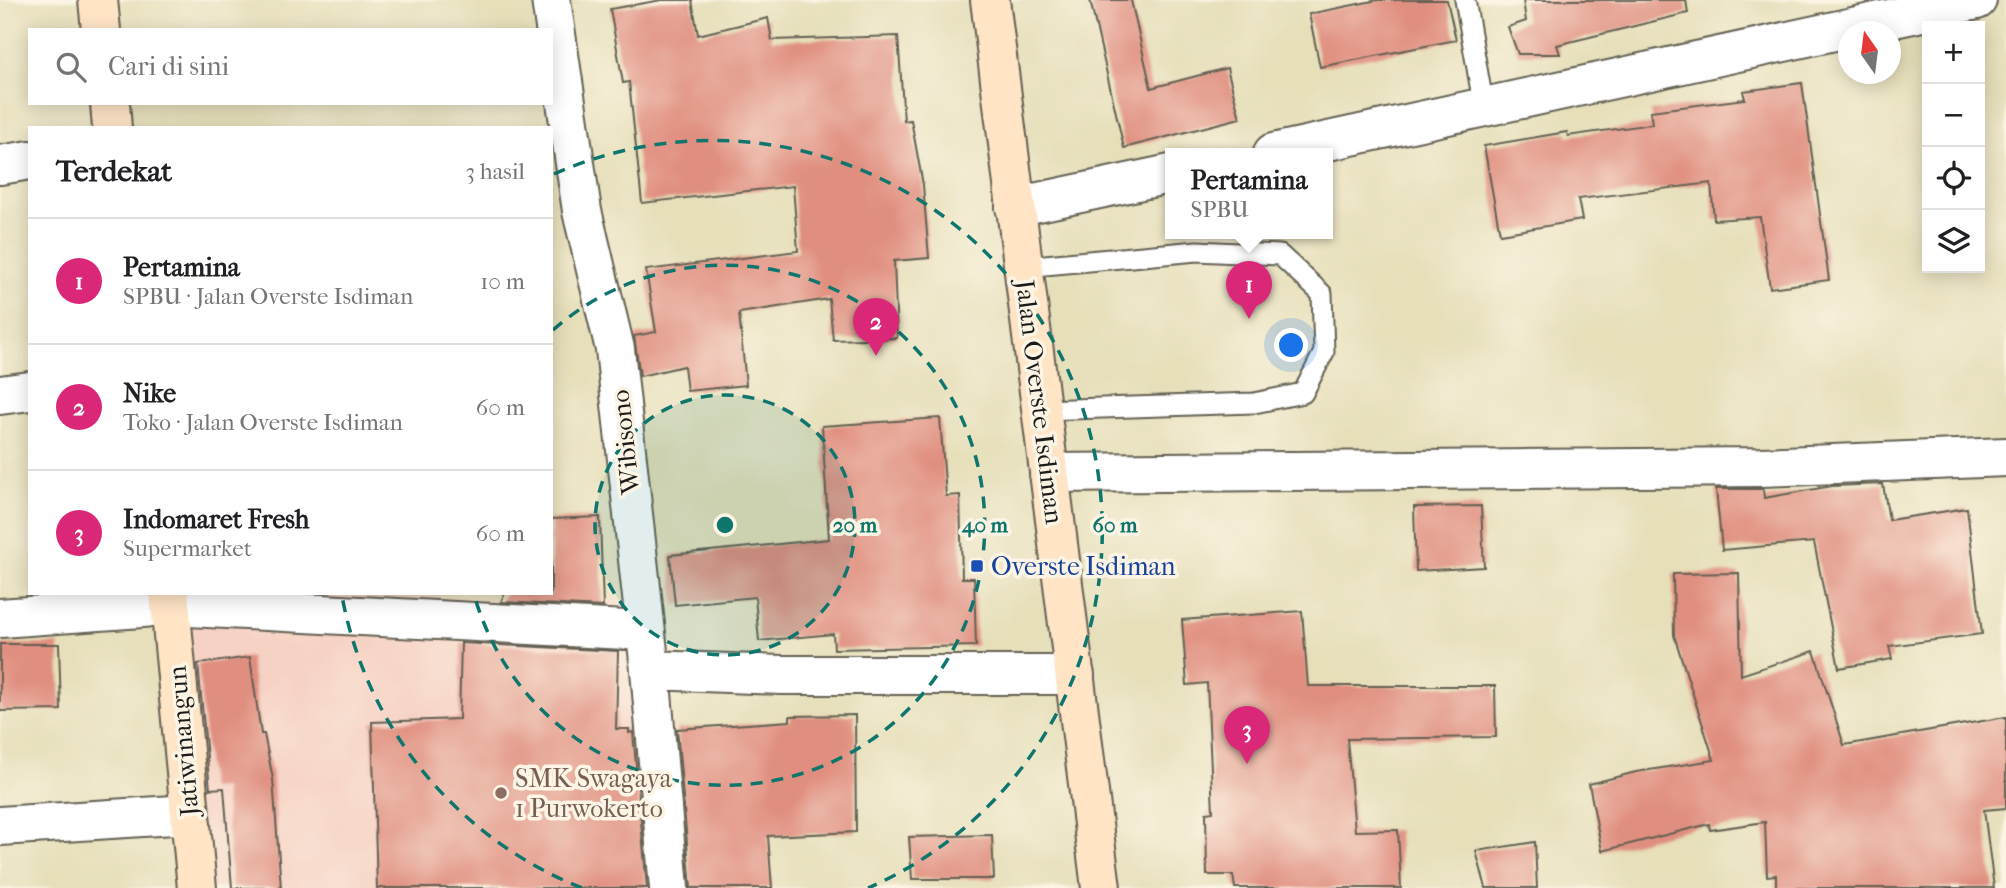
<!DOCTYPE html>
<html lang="id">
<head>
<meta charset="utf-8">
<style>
  body { margin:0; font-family:"IM FELL French Canon",serif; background:#f2f2f2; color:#202124 }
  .controls { position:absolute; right:21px; top:21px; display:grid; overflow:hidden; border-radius:0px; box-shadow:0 4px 18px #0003 }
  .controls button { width:63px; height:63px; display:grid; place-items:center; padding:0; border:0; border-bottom:2px solid #e0e0e0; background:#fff; color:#202124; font:35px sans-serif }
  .compass { position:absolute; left:1838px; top:21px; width:63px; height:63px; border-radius:50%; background:#fff; box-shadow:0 4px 18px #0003; rotate:346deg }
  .you { position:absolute; left:1292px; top:346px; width:24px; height:24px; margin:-18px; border:5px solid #fff; border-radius:50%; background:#1a73e8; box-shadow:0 0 0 10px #1a73e833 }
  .badge { display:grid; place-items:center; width:46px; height:46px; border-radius:50%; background:#db2777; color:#fff; font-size:23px; font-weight:700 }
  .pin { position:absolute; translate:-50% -58px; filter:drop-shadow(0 2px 4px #0008) }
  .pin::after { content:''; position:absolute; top:37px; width:24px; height:21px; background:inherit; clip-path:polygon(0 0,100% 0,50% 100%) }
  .popup { position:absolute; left:1165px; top:148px; width:168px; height:91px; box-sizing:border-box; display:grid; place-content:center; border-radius:0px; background:#fff; filter:drop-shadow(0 2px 5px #0005); font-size:23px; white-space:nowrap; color:#757577 }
  .popup b { font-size:26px; color:#202124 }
  .popup::after { content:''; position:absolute; left:50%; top:100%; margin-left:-14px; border:14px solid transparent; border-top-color:#fff }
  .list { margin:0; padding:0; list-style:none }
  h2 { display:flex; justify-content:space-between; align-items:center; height:91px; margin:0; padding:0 28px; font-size:30px }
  h2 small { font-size:23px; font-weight:400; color:#757577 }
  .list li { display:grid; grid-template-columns:46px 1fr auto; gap:21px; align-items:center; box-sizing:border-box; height:126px; padding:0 28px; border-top:2px solid #e0e0e0 }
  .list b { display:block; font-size:26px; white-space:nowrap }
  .list p { margin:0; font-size:23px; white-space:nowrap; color:#757577 }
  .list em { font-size:23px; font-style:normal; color:#757577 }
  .icon { flex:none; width:38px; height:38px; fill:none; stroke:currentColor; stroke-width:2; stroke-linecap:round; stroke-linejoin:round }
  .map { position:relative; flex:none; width:2006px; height:888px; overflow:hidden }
  .search { position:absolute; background:#fff; box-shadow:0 4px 18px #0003; left:28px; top:28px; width:525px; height:77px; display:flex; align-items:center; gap:18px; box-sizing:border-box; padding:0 24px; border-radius:0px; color:#757577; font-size:26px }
  .panel { position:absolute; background:#fff; box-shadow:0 4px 18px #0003; left:28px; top:126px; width:525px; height:469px; border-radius:0px }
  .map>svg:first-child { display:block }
  .built { fill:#f6d2c4 }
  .building { fill:#e08e7f }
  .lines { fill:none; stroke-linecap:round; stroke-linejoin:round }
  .lane-casing { stroke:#636053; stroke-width:23 }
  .street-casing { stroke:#636053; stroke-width:42 }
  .secondary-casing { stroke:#636053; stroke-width:42 }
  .lane { stroke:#fff; stroke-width:19 }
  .street { stroke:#fff; stroke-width:38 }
  .secondary { stroke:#ffe4c6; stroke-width:38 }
  .ring { fill:none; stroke:#0f766e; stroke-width:3.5; stroke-dasharray:12 9 }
  .transit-dot { fill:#1a4fb4; stroke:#fcf5e5; stroke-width:2.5 }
  .education-dot { fill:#8d6e63; stroke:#fcf5e5; stroke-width:2.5 }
  .labels { text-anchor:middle; stroke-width:7; stroke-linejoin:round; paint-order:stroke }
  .street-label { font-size:26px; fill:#1c1c1c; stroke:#fcf5e5 }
  .transit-label { font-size:26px; fill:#164399; stroke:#fcf5e5; text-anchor:start }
  .education-label { font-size:26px; fill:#785e54; stroke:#fcf5e5; text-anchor:start }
  .centre { fill:#0f766e; stroke:#fcf5e5; stroke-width:3.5 }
  .ring-label { font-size:21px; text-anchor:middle; font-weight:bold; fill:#0f766e; stroke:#fcf5e5; stroke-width:7; stroke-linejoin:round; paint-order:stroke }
</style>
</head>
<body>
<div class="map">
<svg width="2006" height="888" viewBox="0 0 2006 888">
  <rect width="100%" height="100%" fill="#fcf5e5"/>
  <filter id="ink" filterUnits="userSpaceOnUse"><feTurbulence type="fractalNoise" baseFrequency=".0143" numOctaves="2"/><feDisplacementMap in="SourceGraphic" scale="14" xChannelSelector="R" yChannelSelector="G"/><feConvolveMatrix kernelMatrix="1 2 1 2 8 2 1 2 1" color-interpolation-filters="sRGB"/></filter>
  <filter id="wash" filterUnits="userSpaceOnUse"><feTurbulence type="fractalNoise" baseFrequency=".00686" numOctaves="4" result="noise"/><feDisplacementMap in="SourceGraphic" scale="28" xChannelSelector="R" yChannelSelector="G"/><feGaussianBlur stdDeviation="1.57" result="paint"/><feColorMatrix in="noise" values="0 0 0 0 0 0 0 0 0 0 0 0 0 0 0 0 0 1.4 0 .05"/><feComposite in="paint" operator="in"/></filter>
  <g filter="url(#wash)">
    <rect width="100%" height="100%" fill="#e6dfba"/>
    <path class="built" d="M175,593h169l157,8 102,-3 64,10 14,280h-478z"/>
    <g id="blocks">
      <path class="building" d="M662,0h30l6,35 70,-17 4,22 126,-4 6,85 7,-1 12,65 6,73 -35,3 3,77 -64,2 -4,-41 -90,14 7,72 -59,6 -3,-25 -44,10 -6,-40 22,-4 -10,-62 152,-19 -5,-65 -151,17 -13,-121 -6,1 -13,-74z
        M1090,0h41l20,88 76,-20 13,50 -116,30z
        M1378,0h69l9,40 -136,27 -11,-53z
        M1523,0h163l2,13 -131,32 3,9h-42l-10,-27 18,-6z
        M1802,83l27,197 -59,8 -10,-71 -46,3 -3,-37 -133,16 4,21 -82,14 -16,-88 83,-14 1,4 84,-12 -2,-13 95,-12 -2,-8z
        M940,418l6,78 14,-1 2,83h12l2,68 -142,3 -1,-15 -74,7 -4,-44 -80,8 -5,-50 159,-16 -7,-113z
        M1883,484l6,36 78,-12 15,126 -93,12 3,13 -53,9 -25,-126 -92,8 -6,-61h47l1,9 68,-12z
        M1481,506l3,61 -68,4 -2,-64z
        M600,517l3,90 -102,-5 4,-9h46v-74z
        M1739,573l2,102 73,-24 30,94 162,-28v91l-22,2 10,78h-218v-13l-9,1 -2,-54 -55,8 -1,-6 -107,27 -13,-67 47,-12 78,-12 -40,-125 -1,-61z
        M1302,611l6,75h187l1,51 -149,2 8,92 43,-1 3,58h-166l-2,-13h-26l-1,-62 7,-1 -6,-129 -20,2 -5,-65z
        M461,643l157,8 -2,78h13v4l4,-1 14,156h-270l-5,-166 87,-3z
        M0,644h59l2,66 -61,1z
        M250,657l11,77h3l9,45 8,109h-49l-8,-100 -14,1 -12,-125z
        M855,715l1,117 -88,4 4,52h-81l-14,-159 113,-8v-5z
        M992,835l2,44h-82l-3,-42z
        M1535,842l2,46h-51l-10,-37z"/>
    </g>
  </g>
  <g filter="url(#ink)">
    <use href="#blocks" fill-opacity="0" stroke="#636053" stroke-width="2"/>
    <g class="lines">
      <defs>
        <path id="lane" d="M1465,0l19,108
          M1023,267l174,-16 83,4 42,39 2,58 -21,41 -49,10 -213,7"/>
        <path id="street" d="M551,0l31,211 33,138 35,321 19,218
          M1273,153l704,-153
          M0,165l30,-5
          M1015,207l155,-33
          M0,395l30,-4
          M1049,473l712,-6 245,-10
          M0,618l170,-12 475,25
          M650,670l132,5h293
          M0,826l190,-12"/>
        <path id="secondary" d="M98,0l3,30
          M990,0l111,888
          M110,103l2,25
          M169,593l28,295"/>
      </defs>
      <use href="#lane" class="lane-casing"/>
      <use href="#street" class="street-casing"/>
      <use href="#secondary" class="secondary-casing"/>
      <use href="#lane" class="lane"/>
      <use href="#street" class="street"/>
      <use href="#secondary" class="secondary"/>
    </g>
  </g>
  <circle cx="725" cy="525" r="130" fill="#0f766e" fill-opacity=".12"/>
  <g class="ring">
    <circle cx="725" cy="525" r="130"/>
    <path d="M553 330A260 260 0 1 1 474 594"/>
    <path d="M582 888A390 390 0 0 1 342 596M554 174A390 390 0 1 1 868 888"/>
  </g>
  <rect class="transit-dot" x="970" y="559" width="14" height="14" rx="3.5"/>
  <circle class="education-dot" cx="501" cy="793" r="7"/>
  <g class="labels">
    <g class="street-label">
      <text transform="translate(1040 402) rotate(83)" y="9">Jalan Overste Isdiman</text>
      <text transform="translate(625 442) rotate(-96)" y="9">Wibisono</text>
      <text transform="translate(183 741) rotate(-95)" y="9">Jatiwinangun</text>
    </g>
    <g class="transit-label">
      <text x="991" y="575">Overste Isdiman</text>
    </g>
    <g class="education-label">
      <text x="515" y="787">SMK Swagaya<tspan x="515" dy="30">1 Purwokerto</tspan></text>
    </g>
  </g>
  <circle cx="725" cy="525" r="10" class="centre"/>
  <g class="ring-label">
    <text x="855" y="532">20 m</text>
    <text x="985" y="532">40 m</text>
    <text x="1115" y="532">60 m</text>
  </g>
</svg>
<div class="controls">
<button>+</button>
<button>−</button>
<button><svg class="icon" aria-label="locate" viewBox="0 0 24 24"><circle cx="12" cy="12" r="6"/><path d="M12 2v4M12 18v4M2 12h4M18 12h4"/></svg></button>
<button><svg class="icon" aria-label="layers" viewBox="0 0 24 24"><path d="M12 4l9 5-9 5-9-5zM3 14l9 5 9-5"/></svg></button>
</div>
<svg class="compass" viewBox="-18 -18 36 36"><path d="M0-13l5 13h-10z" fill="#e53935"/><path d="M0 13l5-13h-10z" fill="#757577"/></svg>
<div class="you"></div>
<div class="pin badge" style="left:1249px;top:319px">1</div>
<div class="popup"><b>Pertamina</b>SPBU</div>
<div class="pin badge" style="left:876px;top:356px">2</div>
<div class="pin badge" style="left:1247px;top:764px">3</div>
<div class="search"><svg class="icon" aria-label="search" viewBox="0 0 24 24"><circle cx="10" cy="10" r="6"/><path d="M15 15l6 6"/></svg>Cari di sini</div>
<section class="panel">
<h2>Terdekat<small>3 hasil</small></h2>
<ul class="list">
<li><span class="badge">1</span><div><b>Pertamina</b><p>SPBU · Jalan Overste Isdiman</p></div><em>10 m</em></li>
<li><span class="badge">2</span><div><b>Nike</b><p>Toko · Jalan Overste Isdiman</p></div><em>60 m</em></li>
<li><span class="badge">3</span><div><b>Indomaret Fresh</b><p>Supermarket</p></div><em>60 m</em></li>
</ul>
</section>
</div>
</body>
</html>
